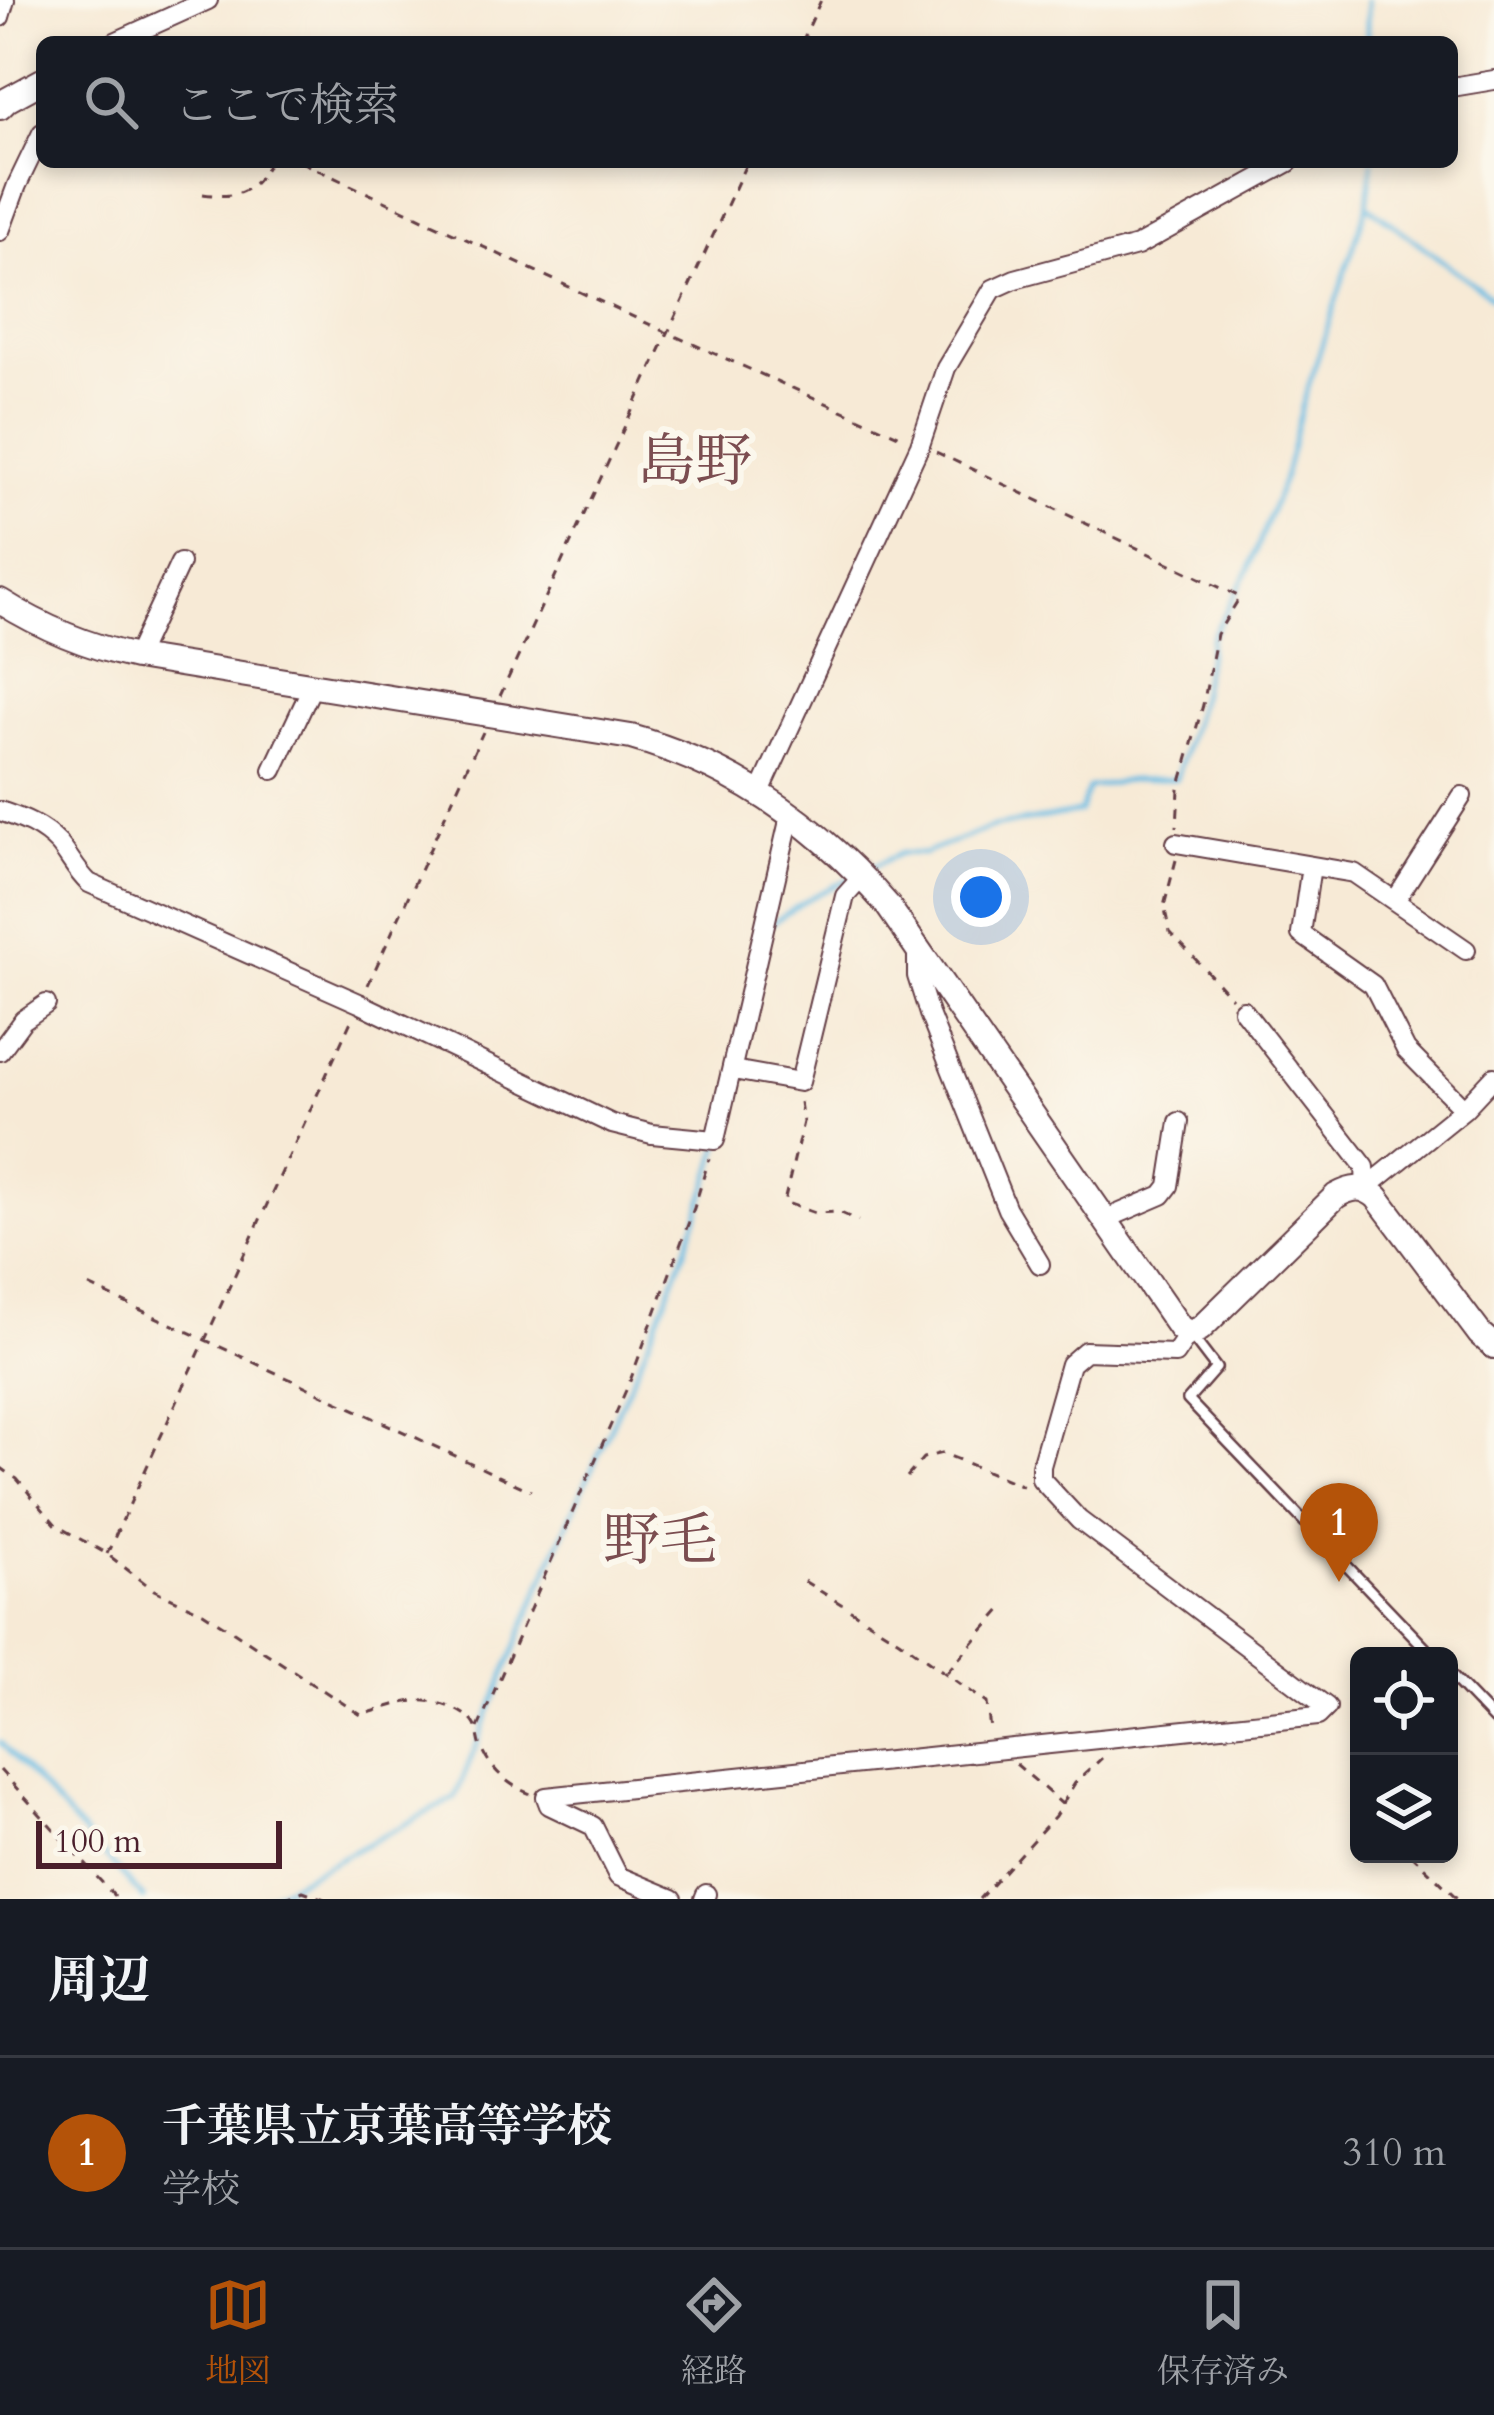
<!DOCTYPE html>
<html lang="ja">
<head>
<meta charset="utf-8">
<style>
  body { margin:0; font-family:Cardo,"Noto Serif JP",serif; background:#242831; color:#f1f3f6 }
  .controls { position:absolute; right:36px; bottom:36px; display:grid; overflow:hidden; border-radius:18px; box-shadow:0 6px 18px #0003 }
  .controls button { width:108px; height:108px; display:grid; place-items:center; padding:0; border:0; border-bottom:3px solid #363941; background:#171b24; color:#f1f3f6; font:60px sans-serif }
  .scale { position:absolute; left:36px; bottom:30px; width:246px; box-sizing:border-box; padding-left:12px; border:6px solid #4a1f2b; border-top:0; font-size:33px; line-height:42px; white-space:nowrap; color:#4a1f2b; -webkit-text-stroke:9px #fbf7ec; paint-order:stroke }
  .you { position:absolute; left:981px; top:897px; width:42px; height:42px; margin:-30px; border:9px solid #fff; border-radius:50%; background:#1a73e8; box-shadow:0 0 0 18px #1a73e833 }
  .badge { display:grid; place-items:center; width:78px; height:78px; border-radius:50%; background:#b45309; color:#fff; font-size:39px; font-weight:700 }
  .pin { position:absolute; translate:-50% -99px; filter:drop-shadow(0 3px 6px #0008) }
  .pin::after { content:''; position:absolute; top:63px; width:42px; height:36px; background:inherit; clip-path:polygon(0 0,100% 0,50% 100%) }
  .list { margin:0; padding:0; list-style:none }
  h2 { display:flex; justify-content:space-between; align-items:center; height:156px; margin:0; padding:0 48px; font-size:51px }
  h2 small { font-size:39px; font-weight:400; color:#9ea1a6 }
  .list li { display:grid; grid-template-columns:78px 1fr auto; gap:36px; align-items:center; box-sizing:border-box; height:192px; padding:0 48px; border-top:3px solid #363941 }
  .list b { display:block; font-size:45px; white-space:nowrap }
  .list p { margin:0; font-size:39px; white-space:nowrap; color:#9ea1a6 }
  .list em { font-size:39px; font-style:normal; color:#9ea1a6 }
  .icon { flex:none; width:66px; height:66px; fill:none; stroke:currentColor; stroke-width:2; stroke-linecap:round; stroke-linejoin:round }
  .map { position:relative; flex:none; width:1494px; height:1899px; overflow:hidden }
  .search { position:absolute; background:#171b24; box-shadow:0 6px 18px #0003; left:36px; right:36px; top:36px; height:132px; display:flex; align-items:center; gap:30px; box-sizing:border-box; padding:0 42px; border-radius:18px; color:#9ea1a6; font-size:45px }
  .sheet { height:348px; background:#171b24 }
  nav { display:flex; justify-content:space-around; align-items:center; box-sizing:border-box; height:168px; border-top:3px solid #363941; background:#171b24; font-size:33px; color:#9ea1a6 }
  nav a { display:grid; justify-items:center; gap:6px }
  nav .on { color:#b45309 }
  .map>svg:first-child { display:block }
  .lines { fill:none; stroke-linecap:round; stroke-linejoin:round }
  .stream { stroke:#67bce3; stroke-width:4.5 }
  .service-casing { stroke:#643d45; stroke-width:14 }
  .minor-casing { stroke:#643d45; stroke-width:22 }
  .tertiary-casing { stroke:#643d45; stroke-width:28 }
  .path { stroke:#643d45; stroke-width:3; stroke-dasharray:9 9; stroke-linecap:butt }
  .service { stroke:#fff; stroke-width:9 }
  .minor { stroke:#fff; stroke-width:18 }
  .tertiary { stroke:#fff; stroke-width:24 }
  .labels { text-anchor:middle; stroke-width:12; stroke-linejoin:round; paint-order:stroke }
  .quarter-label { font-size:57px; fill:#7b4d50; stroke:#fbf7ec }
</style>
</head>
<body>
<div class="map">
<svg width="1494" height="1899" viewBox="0 0 1494 1899">
  <rect width="100%" height="100%" fill="#fbf7ec"/>
  <filter id="ink" filterUnits="userSpaceOnUse"><feTurbulence type="fractalNoise" baseFrequency=".00833" numOctaves="2"/><feDisplacementMap in="SourceGraphic" scale="24" xChannelSelector="R" yChannelSelector="G"/><feConvolveMatrix kernelMatrix="1 2 1 2 8 2 1 2 1" color-interpolation-filters="sRGB"/></filter>
  <filter id="wash" filterUnits="userSpaceOnUse"><feTurbulence type="fractalNoise" baseFrequency=".004" numOctaves="4" result="noise"/><feDisplacementMap in="SourceGraphic" scale="48" xChannelSelector="R" yChannelSelector="G"/><feGaussianBlur stdDeviation="2.7" result="paint"/><feColorMatrix in="noise" values="0 0 0 0 0 0 0 0 0 0 0 0 0 0 0 0 0 1.4 0 .05"/><feComposite in="paint" operator="in"/></filter>
  <g filter="url(#wash)">
    <rect width="100%" height="100%" fill="#f7ead6"/>
    <g class="lines">
      <path class="stream" d="M1367,42v-42
        M1367,205l127,94
        M866,870l35,-17 22,1 70,-27 87,-15 8,-24 41,-8 47,-1 24,-82 11,-59 38,-69 36,-95 17,-68 65,-201 6,-43
        M772,923l36,-24 42,-21
        M0,1742l144,157
        M262,1899l193,-101c38,-93 74,-188 115,-280 54,-123 114,-244 150,-374"/>
    </g>
  </g>
  <g filter="url(#ink)">
    <g class="lines">
      <defs>
        <path id="service" d="M1190,1334l26,34 -28,32 245,256
          M1449,1673l45,47"/>
        <path id="minor" d="M0,17l5,-17
          M115,42l93,-42
          M1452,87l42,-7
          M0,231l17,-46 25,-52
          M136,657l44,-94
          M273,770l40,-85
          M760,792l160,-347 26,-77 47,-79 22,-10 122,-33 152,-84
          M0,811c23,8 42,15 59,33 11,13 17,27 30,39l270,120 253,121 40,10 63,6 76,-328
          M1176,843l178,30 112,77
          M1311,866l-10,68 72,51 33,65 58,59
          M1395,901l67,-105
          M917,945v31l12,38 78,195 33,55
          M1243,1010l122,157 1,21
          M0,1051l23,-31 23,-16
          M733,1070l67,12 45,-186 18,-20
          M1366,1188l98,-79 30,-32
          M1106,1219l56,-24 7,-9 10,-64
          M546,1797l772,-81 9,-9 -248,-187 -38,-41v-13l29,-102 15,-13 90,3 14,-21
          M546,1797l3,8 44,21 25,50 55,23
          M704,1899l2,-5"/>
        <path id="tertiary" d="M0,107l7,-7 35,-19
          M0,601c43,27 86,45 136,56l495,80c103,29 188,88 257,169l292,422 9,5 11,-4 136,-133c16,-9 26,-11 41,1l103,137 14,12"/>
      </defs>
      <use href="#service" class="service-casing"/>
      <use href="#minor" class="minor-casing"/>
      <use href="#tertiary" class="tertiary-casing"/>
      <path class="path" d="M802,42l19,-42
        M301,162l367,171 237,105
        M203,194c34,5 50,-1 66,-32
        M936,452l304,145 -23,37 -14,71 -24,84 -2,38
        M500,696l247,-534
        M1176,860l-12,46 6,26 62,66
        M368,985l115,-253
        M800,1102l3,20 -19,80 31,11 23,-1 20,9
        M89,1286l442,205
        M0,1467l17,12 40,47 50,28 47,36 49,22 158,103c19,-5 45,-16 65,-14 14,1 42,11 49,24 4,8 3,18 8,26 9,20 28,36 48,43
        M907,1477l16,-19 19,-5 81,33
        M107,1554l244,-533
        M804,1581l95,59 88,63 3,27
        M947,1672l56,-64
        M478,1728l152,-347 64,-173 15,-49
        M1016,1764l46,40
        M0,1770l117,129
        M1411,1854l47,45
        M284,1899l19,-8 21,8
        M979,1899l76,-83 20,-33 27,-25"/>
      <use href="#service" class="service"/>
      <use href="#minor" class="minor"/>
      <use href="#tertiary" class="tertiary"/>
    </g>
  </g>
  <g class="labels">
    <g class="quarter-label">
      <text x="695" y="480">島野</text>
      <text x="660" y="1559">野毛</text>
    </g>
  </g>
</svg>
<div class="controls">
<button><svg class="icon" aria-label="locate" viewBox="0 0 24 24"><circle cx="12" cy="12" r="6"/><path d="M12 2v4M12 18v4M2 12h4M18 12h4"/></svg></button>
<button><svg class="icon" aria-label="layers" viewBox="0 0 24 24"><path d="M12 4l9 5-9 5-9-5zM3 14l9 5 9-5"/></svg></button>
</div>
<div class="scale">100 m</div>
<div class="you"></div>
<div class="pin badge" style="left:1339px;top:1582px">1</div>
<div class="search"><svg class="icon" aria-label="search" viewBox="0 0 24 24"><circle cx="10" cy="10" r="6"/><path d="M15 15l6 6"/></svg>ここで検索</div>
</div>
<section class="sheet">
<h2>周辺<small></small></h2>
<ul class="list">
<li><span class="badge">1</span><div><b>千葉県立京葉高等学校</b><p>学校</p></div><em>310 m</em></li>
</ul>
</section>
<nav>
<a class="on"><svg class="icon" aria-label="map" viewBox="0 0 24 24"><path d="M3 6l6-2 6 2 6-2v14l-6 2-6-2-6 2zM9 4v14M15 6v14"/></svg>地図</a>
<a><svg class="icon" aria-label="directions" viewBox="0 0 24 24"><path d="M12 3l9 9-9 9-9-9zM9 14v-3h6M13 9l2 2-2 2"/></svg>経路</a>
<a><svg class="icon" aria-label="saved" viewBox="0 0 24 24"><path d="M7 4h10v16l-5-4-5 4z"/></svg>保存済み</a>
</nav>
</body>
</html>
